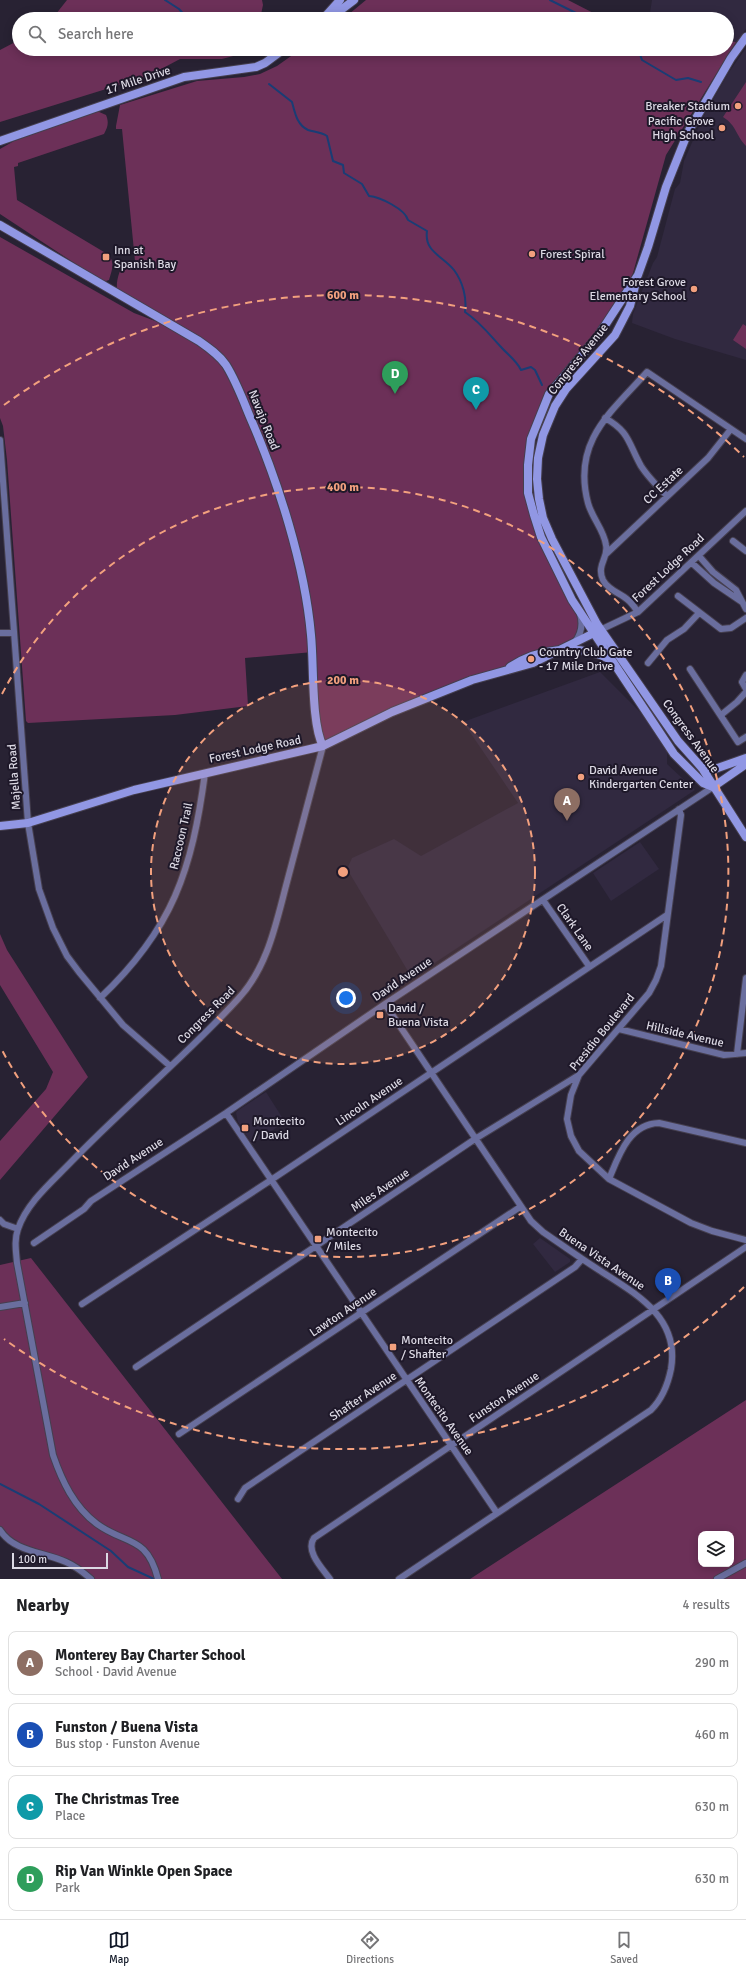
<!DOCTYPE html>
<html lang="en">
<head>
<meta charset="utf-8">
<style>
  body { margin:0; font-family:Signika,sans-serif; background:#f2f2f2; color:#202124 }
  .controls { position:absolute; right:12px; bottom:12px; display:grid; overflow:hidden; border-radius:8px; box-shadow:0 2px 10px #0003 }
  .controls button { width:36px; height:36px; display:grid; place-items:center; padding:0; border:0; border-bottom:1px solid #e0e0e0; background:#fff; color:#202124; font:20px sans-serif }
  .scale { position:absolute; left:12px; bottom:10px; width:96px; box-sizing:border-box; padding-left:4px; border:2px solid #dcd9e4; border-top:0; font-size:11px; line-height:14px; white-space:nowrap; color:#dcd9e4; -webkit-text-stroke:3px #1e1829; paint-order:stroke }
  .you { position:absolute; left:346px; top:998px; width:14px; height:14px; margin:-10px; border:3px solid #fff; border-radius:50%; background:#1a73e8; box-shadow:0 0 0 6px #1a73e833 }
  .badge { display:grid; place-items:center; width:26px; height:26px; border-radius:50%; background:#111827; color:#fff; font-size:13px; font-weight:700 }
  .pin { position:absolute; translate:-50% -33px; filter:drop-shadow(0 1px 2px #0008) }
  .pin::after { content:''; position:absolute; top:21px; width:14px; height:12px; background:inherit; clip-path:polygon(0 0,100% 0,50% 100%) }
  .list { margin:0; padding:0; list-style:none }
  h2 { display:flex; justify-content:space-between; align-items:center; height:52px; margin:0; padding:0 16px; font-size:17px }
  h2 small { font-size:13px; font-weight:400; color:#757577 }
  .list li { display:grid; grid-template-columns:26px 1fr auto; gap:12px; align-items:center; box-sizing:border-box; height:64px; margin:0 8px 8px; padding:0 8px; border:1px solid #e0e0e0; border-radius:8px }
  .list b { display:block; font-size:15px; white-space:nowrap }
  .list p { margin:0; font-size:13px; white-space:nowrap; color:#757577 }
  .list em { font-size:13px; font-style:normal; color:#757577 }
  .icon { flex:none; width:22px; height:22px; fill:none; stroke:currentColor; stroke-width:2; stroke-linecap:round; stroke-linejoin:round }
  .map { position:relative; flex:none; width:746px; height:1579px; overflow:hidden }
  .search { position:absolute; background:#fff; box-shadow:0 2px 10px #0003; left:12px; right:12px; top:12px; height:44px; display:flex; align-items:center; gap:10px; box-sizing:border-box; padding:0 14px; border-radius:22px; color:#757577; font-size:15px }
  .sheet { height:340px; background:#fff }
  nav { display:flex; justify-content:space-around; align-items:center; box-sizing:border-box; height:56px; border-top:1px solid #e0e0e0; background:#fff; font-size:11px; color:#757577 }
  nav a { display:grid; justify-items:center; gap:2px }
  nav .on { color:#111827 }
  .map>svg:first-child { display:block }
  .built { fill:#312940 }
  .green { fill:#6c3058; fill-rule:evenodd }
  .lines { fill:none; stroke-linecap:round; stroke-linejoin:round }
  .stream { stroke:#193d75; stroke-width:2 }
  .street-casing { stroke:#453f4f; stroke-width:8 }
  .secondary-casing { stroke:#453f4f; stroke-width:10 }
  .street { stroke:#6a6e9e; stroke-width:6 }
  .secondary { stroke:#9197e4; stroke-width:8 }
  .ring { fill:none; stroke:#f2a07e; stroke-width:2; stroke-dasharray:7 5 }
  .poi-dot { fill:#f2a07e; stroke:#1e1829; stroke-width:1.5 }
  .labels { text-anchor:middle; stroke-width:4; stroke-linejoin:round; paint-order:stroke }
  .street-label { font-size:12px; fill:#dcd9e4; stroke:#1e1829 }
  .poi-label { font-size:12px; fill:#dcd9e4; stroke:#1e1829; text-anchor:start }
  .centre { fill:#f2a07e; stroke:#1e1829; stroke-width:2 }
  .ring-label { font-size:12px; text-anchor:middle; font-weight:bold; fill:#f2a07e; stroke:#1e1829; stroke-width:4; stroke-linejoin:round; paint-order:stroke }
</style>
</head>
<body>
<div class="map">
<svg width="746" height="1579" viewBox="0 0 746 1579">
  <rect width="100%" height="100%" fill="#282233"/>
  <path class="built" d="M652,0h94v29l-10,13 -9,-1v-22h-78z
    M746,48v312l-71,-21 -43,-16 1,-9 20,-51 4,-6 18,-68 5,-6 4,-22 20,-46 25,-43z
    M600,672l61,61 6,11v20l28,26 -283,188 -65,-109 5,-11 42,-19 27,17 97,-53 -55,-81z
    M640,842l19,27 -48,32 -18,-28z
    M266,1092l19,30 -33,22 -14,-22 -2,-9 1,-2z
    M540,1238l30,21v3l-15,10 -22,-28z"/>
  <path class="green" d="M67,0h195l1,5 -3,14h-208z
    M366,0h202l37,19h-262z
    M19,40v9h223l-5,6 -15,4h-42l-32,17 -148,46v-72z
    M727,41l9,1 -70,113 -33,118 -8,17 -13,23 -70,95 -14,57 6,50 46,99 -2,24 -71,32 -35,10 -149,66 -4,-8 -6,-86 -68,6 3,48 -73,9 -147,8 -2,-2 -19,-261 -4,-34 -3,-8v-181l134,76 45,17 -62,-42c-1,-7 3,-20 8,-26l10,-1 -13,-132h-6v-3l4,-21 77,-24 47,-4 16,-3 17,-8 24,-17h426z
    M746,82v64c-11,-12 -9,-20 -23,-29z
    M97,111l9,4c3,7 2,12 -2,19l-86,29v3l-4,1 3,33 92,55c6,9 3,15 0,25l-3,1 -6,-1 -100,-66v-65l14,-8z
    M743,324l3,2v23l-13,-9z
    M0,934l7,16 81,127 -88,103v-39l46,-52 7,-17 -53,-87z
    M31,1258l251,321h-191l-10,-8 -55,-22 -26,-19v-265z
    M746,1400v179h-276zM701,1534h30v30h-30z"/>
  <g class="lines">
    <path class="stream" d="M165,0l14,9 9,10
      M550,0l38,19
      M638,49l4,11 34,20 12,-2 13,4
      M269,84l23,18c3,11 5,23 16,28 7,2 13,2 19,6l6,25 10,4 1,8 18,11 7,12c11,1 36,13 39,24l19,11c-3,21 16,25 27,39 9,12 13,28 11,42 15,10 24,22 36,35 7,8 15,13 20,23l10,-3 4,3 7,15
      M0,1484l39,20 72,47 17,16 26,12"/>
    <defs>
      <path id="street" d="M605,418c25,14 23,25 36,48 7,11 17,21 26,30
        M0,440l28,383 11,66 14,39 14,28 12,16 44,53 47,41
        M733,541l13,10
        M606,554l102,-96 23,-29
        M699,556l14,16 23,18 10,19
        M692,563l22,20 28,19
        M678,596l43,33 10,-1 15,-10
        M638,612c-3,-4 -6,-9 -10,-12 -8,-7 -20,-10 -25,-20 -7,-15 6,-23 3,-35 -2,-15 -14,-27 -18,-42 -16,-61 22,-90 59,-131l99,67
        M598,631l40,-19 108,-101
        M0,633h14
        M575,642c6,-8 8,-18 5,-28
        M648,663l19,-23 17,-11 15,-16
        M690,669l48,73 8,-5
        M746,675l-4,7 4,7
        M721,715l16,-13 9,-10
        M679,809l2,6 -20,151 -5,14 -7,13 -70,82 -8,20 -4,24 4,17 8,15 30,28 82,44 21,8 34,9
        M543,900l46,66
        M100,998c73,-69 92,-128 105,-225
        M385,1004l146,217 12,11c19,13 37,26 56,38 37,24 81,47 72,99 -3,15 -9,30 -20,41l-252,169
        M619,1029l105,26 22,-2
        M737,1054l9,-76
        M226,1113l271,400
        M609,1179c10,-24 20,-55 50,-56l87,20
        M0,1220l4,4 14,5
        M34,1243l50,-34 7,-8 135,-88 159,-109 328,-217
        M82,1304l189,-124 396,-265
        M0,1307l25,-4
        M136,1367l339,-228 104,-64
        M179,1434l341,-227
        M238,1499l7,-11 330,-221 7,-8
        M0,1530c14,22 44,22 66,32 9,4 17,10 25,17
        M158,1579c-11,-44 -32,-34 -61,-55 -23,-17 -35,-43 -44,-69l-36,-192c-1,-12 -3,-23 1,-34 9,-27 35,-48 54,-68 54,-56 114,-105 166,-162 30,-32 38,-76 49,-117 12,-45 24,-90 36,-136
        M330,1579c-8,-11 -25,-28 -16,-41l432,-291
        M717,1579l29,-16"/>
      <path id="secondary" d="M323,19l17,-19
        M329,19l25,-19
        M0,141l184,-64 72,-10 9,-4 19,-14
        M0,225l199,116c10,7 20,14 27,24 10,16 17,35 24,52 28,64 55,149 61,218 3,28 0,89 12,111
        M637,278l-7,28 -15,29 -49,54 -11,17 -12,29 -5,23 -1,21 2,20 4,19 9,21 45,85 81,117 24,27 44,69
        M510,667c29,-19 70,-24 101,-7
        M702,768l10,2 34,-12
        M713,787l-10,-4 -29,-29 -102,-154 -31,-63 -7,-22 -6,-22v-28l3,-26 18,-45 49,-58 40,-61 10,-28 18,-60 22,-55 43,-74 15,-21
        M713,787l33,-23
        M0,826l28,-3 106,-33 189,-44 69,-34 80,-32 61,-17 61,-30"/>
    </defs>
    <use href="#street" class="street-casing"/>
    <use href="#secondary" class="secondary-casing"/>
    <use href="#street" class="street"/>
    <use href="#secondary" class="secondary"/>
  </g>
  <circle cx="343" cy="872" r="192" fill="#f2a07e" fill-opacity=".12"/>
  <g class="ring">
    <circle cx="343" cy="872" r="192"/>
    <path d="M2 694A385 385 0 1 1 2 1050"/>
    <path d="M744 1287A577 577 0 0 1 4 1339M4 405A577 577 0 0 1 744 457"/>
  </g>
  <g class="poi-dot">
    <circle cx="738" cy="106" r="4"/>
    <circle cx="722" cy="128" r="4"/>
    <circle cx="532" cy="254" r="4"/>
    <rect x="102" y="253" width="8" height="8" rx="2"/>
    <circle cx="694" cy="289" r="4"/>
    <circle cx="531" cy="659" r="4"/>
    <circle cx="581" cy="777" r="4"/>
    <rect x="376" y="1011" width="8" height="8" rx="2"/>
    <rect x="241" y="1124" width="8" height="8" rx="2"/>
    <rect x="314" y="1235" width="8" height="8" rx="2"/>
    <rect x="389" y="1343" width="8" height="8" rx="2"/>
  </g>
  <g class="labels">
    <g class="street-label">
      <text transform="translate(138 80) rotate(-18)" y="4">17 Mile Drive</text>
      <text transform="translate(578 359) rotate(-51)" y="4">Congress Avenue</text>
      <text transform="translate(264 420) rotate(68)" y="4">Navajo Road</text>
      <text transform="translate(663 485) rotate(-43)" y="4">CC Estate</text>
      <text transform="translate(668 568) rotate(-43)" y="4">Forest Lodge Road</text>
      <text transform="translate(691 736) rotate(54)" y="4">Congress Avenue</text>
      <text transform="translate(255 749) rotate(-12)" y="4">Forest Lodge Road</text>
      <text transform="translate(14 777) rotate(-94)" y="4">Majella Road</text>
      <text transform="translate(181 836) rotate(-77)" y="4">Raccoon Trail</text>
      <text transform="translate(575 927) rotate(55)" y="4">Clark Lane</text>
      <text transform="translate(402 979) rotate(-34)" y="4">David Avenue</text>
      <text transform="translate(206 1015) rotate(-45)" y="4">Congress Road</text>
      <text transform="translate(602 1032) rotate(-51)" y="4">Presidio Boulevard</text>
      <text transform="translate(685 1034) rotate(13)" y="4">Hillside Avenue</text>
      <text transform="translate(369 1101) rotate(-34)" y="4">Lincoln Avenue</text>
      <text transform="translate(133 1159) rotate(-33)" y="4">David Avenue</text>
      <text transform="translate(380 1190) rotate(-34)" y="4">Miles Avenue</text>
      <text transform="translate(602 1259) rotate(34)" y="4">Buena Vista Avenue</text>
      <text transform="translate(343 1312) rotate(-34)" y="4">Lawton Avenue</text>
      <text transform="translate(363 1396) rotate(-34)" y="4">Shafter Avenue</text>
      <text transform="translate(504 1397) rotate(-34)" y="4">Funston Avenue</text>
      <text transform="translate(444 1416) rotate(55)" y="4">Montecito Avenue</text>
    </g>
    <g class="poi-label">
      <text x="730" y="110" text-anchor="end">Breaker Stadium</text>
      <text x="714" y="125" text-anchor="end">Pacific Grove<tspan x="714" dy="14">High School</tspan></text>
      <text x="114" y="254">Inn at<tspan x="114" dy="14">Spanish Bay</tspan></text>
      <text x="540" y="258">Forest Spiral</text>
      <text x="686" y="286" text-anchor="end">Forest Grove<tspan x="686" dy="14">Elementary School</tspan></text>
      <text x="539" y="656">Country Club Gate<tspan x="539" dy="14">- 17 Mile Drive</tspan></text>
      <text x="589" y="774">David Avenue<tspan x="589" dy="14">Kindergarten Center</tspan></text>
      <text x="388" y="1012">David /<tspan x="388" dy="14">Buena Vista</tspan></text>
      <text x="253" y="1125">Montecito<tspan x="253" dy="14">/ David</tspan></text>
      <text x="326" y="1236">Montecito<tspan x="326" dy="14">/ Miles</tspan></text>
      <text x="401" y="1344">Montecito<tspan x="401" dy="14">/ Shafter</tspan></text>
    </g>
  </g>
  <circle cx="343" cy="872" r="6" class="centre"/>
  <g class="ring-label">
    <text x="343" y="299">600 m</text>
    <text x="343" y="491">400 m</text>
    <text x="343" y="684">200 m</text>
  </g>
</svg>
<div class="controls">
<button><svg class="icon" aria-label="layers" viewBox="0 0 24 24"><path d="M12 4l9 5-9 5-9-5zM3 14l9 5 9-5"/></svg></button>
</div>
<div class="scale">100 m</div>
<div class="you"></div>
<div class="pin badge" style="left:567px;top:821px;background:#8d6e63">A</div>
<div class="pin badge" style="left:668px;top:1301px;background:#1a4fb4">B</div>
<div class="pin badge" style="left:476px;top:410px;background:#0f9aa8">C</div>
<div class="pin badge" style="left:395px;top:394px;background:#2e9e5b">D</div>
<div class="search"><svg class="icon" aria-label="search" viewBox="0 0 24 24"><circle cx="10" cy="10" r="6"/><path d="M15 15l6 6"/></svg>Search here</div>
</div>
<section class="sheet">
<h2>Nearby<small>4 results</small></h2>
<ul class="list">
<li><span class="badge" style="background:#8d6e63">A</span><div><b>Monterey Bay Charter School</b><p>School · David Avenue</p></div><em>290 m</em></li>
<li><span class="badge" style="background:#1a4fb4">B</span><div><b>Funston / Buena Vista</b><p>Bus stop · Funston Avenue</p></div><em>460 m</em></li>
<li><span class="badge" style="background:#0f9aa8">C</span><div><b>The Christmas Tree</b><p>Place</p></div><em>630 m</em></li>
<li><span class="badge" style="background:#2e9e5b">D</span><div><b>Rip Van Winkle Open Space</b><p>Park</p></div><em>630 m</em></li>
</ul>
</section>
<nav>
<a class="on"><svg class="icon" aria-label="map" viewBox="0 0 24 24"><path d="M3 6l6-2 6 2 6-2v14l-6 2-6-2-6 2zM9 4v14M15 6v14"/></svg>Map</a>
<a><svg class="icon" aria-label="directions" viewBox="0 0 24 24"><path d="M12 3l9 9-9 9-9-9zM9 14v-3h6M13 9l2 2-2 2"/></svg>Directions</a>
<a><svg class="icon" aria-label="saved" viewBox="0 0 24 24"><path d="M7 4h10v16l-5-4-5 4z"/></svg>Saved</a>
</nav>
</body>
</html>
